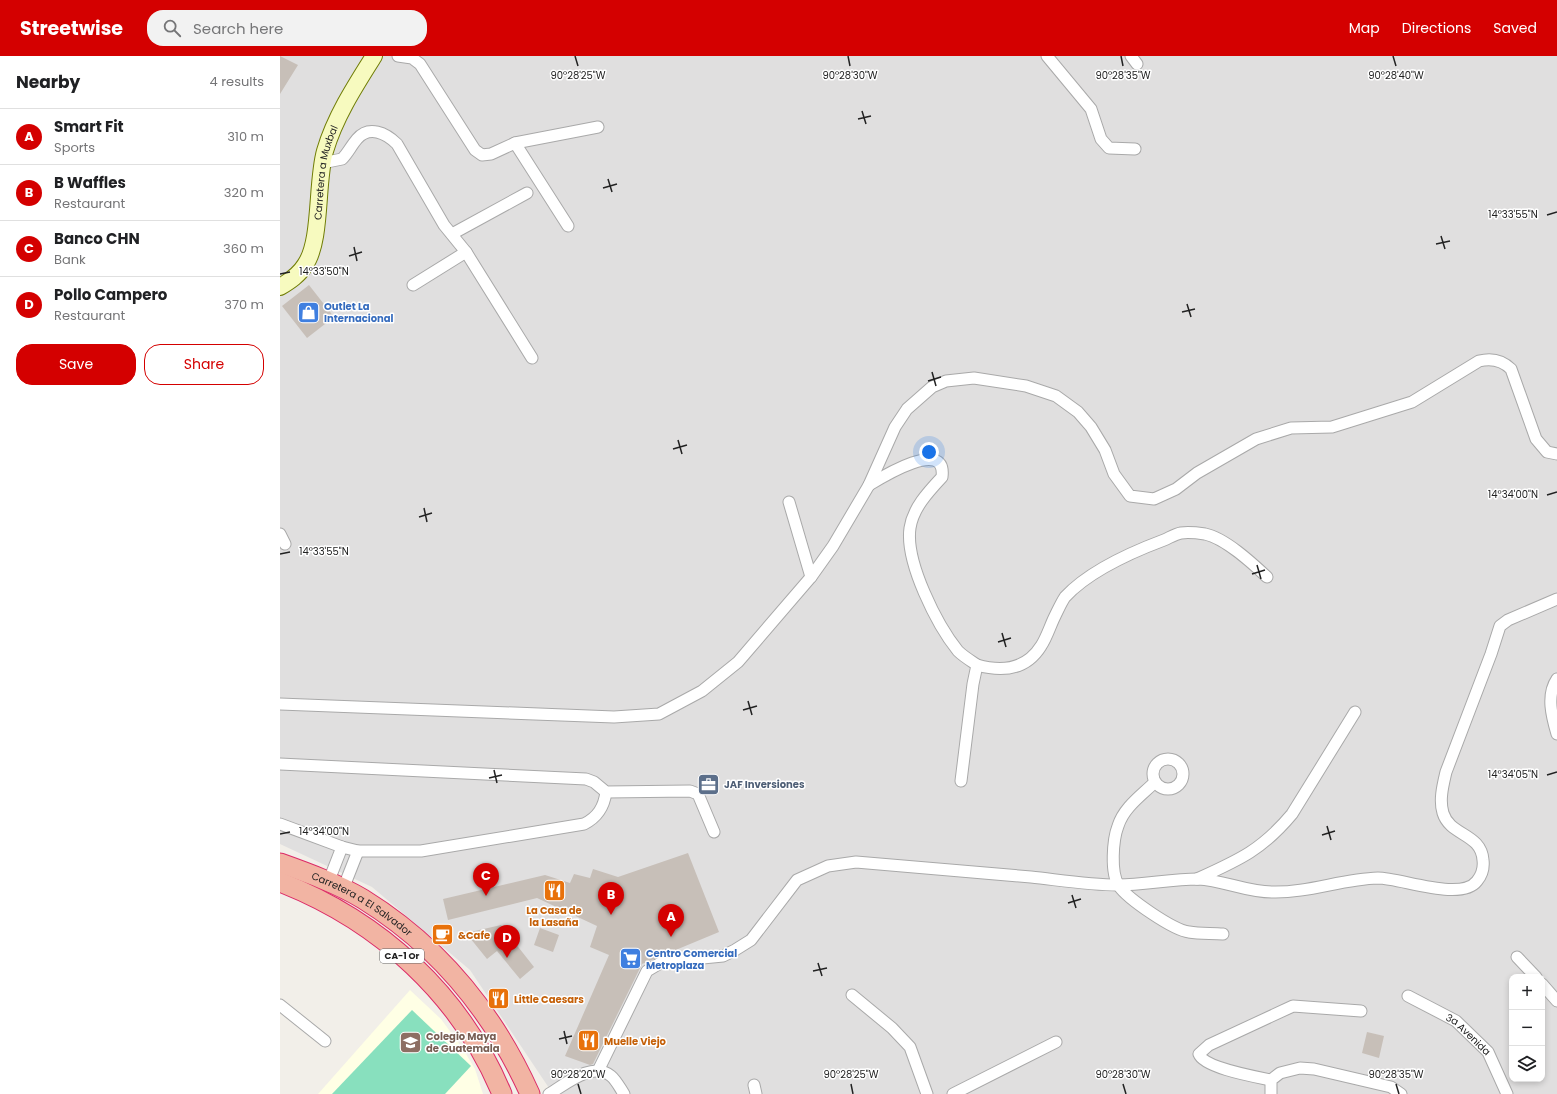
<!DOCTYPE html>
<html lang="en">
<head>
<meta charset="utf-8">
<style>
  body { margin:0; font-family:Poppins,sans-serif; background:#f2f2f2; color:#202124 }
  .controls { position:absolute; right:12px; bottom:12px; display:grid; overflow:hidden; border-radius:8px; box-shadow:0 2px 6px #0003 }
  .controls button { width:36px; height:36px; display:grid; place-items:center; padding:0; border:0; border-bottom:1px solid #e0e0e0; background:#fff; color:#202124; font:20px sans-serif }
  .you { position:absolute; left:649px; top:396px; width:14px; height:14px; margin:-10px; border:3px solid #fff; border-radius:50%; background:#1a73e8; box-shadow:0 0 0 6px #1a73e833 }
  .badge { display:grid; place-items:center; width:26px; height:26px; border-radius:50%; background:#d40000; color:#fff; font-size:13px; font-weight:700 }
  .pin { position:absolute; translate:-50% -33px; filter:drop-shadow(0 1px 2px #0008) }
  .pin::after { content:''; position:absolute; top:21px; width:14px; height:12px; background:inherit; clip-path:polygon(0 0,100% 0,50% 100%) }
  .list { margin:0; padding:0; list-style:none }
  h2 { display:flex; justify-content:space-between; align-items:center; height:52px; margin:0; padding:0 16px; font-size:17px }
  h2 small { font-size:13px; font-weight:400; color:#757577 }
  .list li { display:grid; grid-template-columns:26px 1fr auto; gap:12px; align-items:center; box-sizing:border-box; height:56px; padding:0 16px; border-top:1px solid #e0e0e0 }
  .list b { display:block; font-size:15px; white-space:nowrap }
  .list p { margin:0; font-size:13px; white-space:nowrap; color:#757577 }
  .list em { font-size:13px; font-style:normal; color:#757577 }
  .actions { display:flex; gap:8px; padding:12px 16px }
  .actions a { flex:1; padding:9px 0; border:1px solid #d40000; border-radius:16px; text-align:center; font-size:14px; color:#d40000 }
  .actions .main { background:#d40000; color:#fff }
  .icon { flex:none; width:22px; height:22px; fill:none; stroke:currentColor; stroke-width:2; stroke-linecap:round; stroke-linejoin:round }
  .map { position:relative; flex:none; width:1277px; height:1038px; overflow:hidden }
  header { display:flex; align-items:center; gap:24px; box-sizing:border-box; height:56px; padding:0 20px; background:#d40000; color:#fff }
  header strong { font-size:19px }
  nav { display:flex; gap:22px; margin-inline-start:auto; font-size:14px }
  .search { width:280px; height:36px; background:#f2f2f2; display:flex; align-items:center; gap:10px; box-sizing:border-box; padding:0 14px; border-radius:16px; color:#757577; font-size:15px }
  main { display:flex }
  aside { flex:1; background:#fff }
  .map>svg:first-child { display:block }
  .residential { fill:#e0dfdf; fill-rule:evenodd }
  .education { fill:#ffffe5 }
  .pitch { fill:#88e0be }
  .building { fill:#c7bfb8 }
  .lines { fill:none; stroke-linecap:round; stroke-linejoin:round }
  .minor-casing { stroke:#a9a9a9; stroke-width:13 }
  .secondary-casing { stroke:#707d05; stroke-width:18 }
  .trunk-casing { stroke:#dc2a67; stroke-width:21 }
  .minor { stroke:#fff; stroke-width:11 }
  .secondary { stroke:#f7fabf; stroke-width:16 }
  .trunk { stroke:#f2b4a3; stroke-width:19 }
  .ticks { fill:none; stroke:#222; stroke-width:1.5 }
  .labels { text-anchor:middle; stroke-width:3; stroke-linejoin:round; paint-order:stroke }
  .shield { fill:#fff; stroke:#646464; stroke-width:1 }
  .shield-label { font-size:9px; font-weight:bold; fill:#222 }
  .street-label { font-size:10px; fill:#222; stroke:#fff }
  .shop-label { font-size:10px; font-weight:bold; fill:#366cbe; stroke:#fff; text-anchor:start }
  .service-label { font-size:10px; font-weight:bold; fill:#4e5e75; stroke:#fff; text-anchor:start }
  .food-label { font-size:10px; font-weight:bold; fill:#c56008; stroke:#fff; text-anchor:start }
  .education-label { font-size:10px; font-weight:bold; fill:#785e54; stroke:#fff; text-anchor:start }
  .ticks-label { font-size:10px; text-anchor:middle; fill:#222; stroke:#fff; stroke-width:3; stroke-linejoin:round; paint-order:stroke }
</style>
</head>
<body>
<header>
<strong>Streetwise</strong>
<div class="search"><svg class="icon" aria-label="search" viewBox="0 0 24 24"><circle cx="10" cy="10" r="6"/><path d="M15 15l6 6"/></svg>Search here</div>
<nav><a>Map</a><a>Directions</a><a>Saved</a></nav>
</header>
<main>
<aside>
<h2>Nearby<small>4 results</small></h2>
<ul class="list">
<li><span class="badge">A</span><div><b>Smart Fit</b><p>Sports</p></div><em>310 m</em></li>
<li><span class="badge">B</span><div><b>B Waffles</b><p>Restaurant</p></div><em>320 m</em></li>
<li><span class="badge">C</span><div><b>Banco CHN</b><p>Bank</p></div><em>360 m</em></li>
<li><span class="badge">D</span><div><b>Pollo Campero</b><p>Restaurant</p></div><em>370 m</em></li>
</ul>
<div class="actions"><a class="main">Save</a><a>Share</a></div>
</aside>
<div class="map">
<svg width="1277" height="1038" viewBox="0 0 1277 1038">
  <rect width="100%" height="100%" fill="#f2efe9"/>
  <path class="residential" d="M0,0h1277v1038h-1004l-83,-124 -98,-83 -92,-43zM1232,921h30v102h-30z"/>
  <path class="education" d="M130,934l31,29 22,30 12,20 8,25h-165z"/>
  <path class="pitch" d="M132,954l59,56 -26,28h-113z"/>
  <path class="building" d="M0,0l18,9 -18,29z
    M29,229l25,32 -27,21 -25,-32z
    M408,797l31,79 -77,32 -49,100 -3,1 -25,-9 44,-101 -19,-8 7,-21 -60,-28 -89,22 -5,-21 102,-24 25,8 4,-9 16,4 3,-9 25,8z
    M221,869l33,42 -14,12 -23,-28 -10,8 -21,-26z
    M260,872l19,7 -6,17 -19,-7z
    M1087,976l17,4 -5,22 -17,-5z"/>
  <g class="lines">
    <defs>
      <g id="minor">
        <path d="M118,0l14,2 8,6 55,86 7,5 9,-1 24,-11 83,-16"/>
        <path d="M767,0l44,53 10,30 8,9 26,1"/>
        <path d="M851,0l6,8"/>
        <path d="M235,87l53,83"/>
        <path d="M42,107l20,-4c6,-6 9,-13 15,-20 12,-14 29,-6 40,5l47,81 22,27 66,106"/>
        <path d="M172,178l75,-41"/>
        <path d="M133,229l53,-33"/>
        <path d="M589,429c13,-8 78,-48 73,-8 -14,15 -29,31 -32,51 -5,34 27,97 48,123 5,5 13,10 19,14l-4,19 -12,97"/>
        <path d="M509,446l22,75"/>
        <path d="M0,478l5,10"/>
        <path d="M697,609c25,7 49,5 64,-19 6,-9 9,-20 14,-30 3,-6 6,-13 10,-19 23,-25 67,-45 99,-57 5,-2 11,-6 17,-7 7,-1 17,0 24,1 20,4 47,29 62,43"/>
        <path d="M1277,623c-11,16 -5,38 0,55"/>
        <path d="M0,648l334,13 45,-3 43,-23 36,-29 73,-85 22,-31 36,-61 26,-58 12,-18 25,-22 14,-6 28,-3 52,8 30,10 22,16 13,15 14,23 9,24 16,22 24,3 22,-10 21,-16 59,-34 35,-11 41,-1 80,-25 67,-41c12,-3 23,-1 32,8l25,70 11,13 10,2"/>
        <circle cx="888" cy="718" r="15"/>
        <path d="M0,708l306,15 8,3 12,10 84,-1 8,3 16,38"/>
        <path d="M875,726c-13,13 -31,25 -37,44 -5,13 -8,47 1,60 9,13 54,44 70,46 11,2 23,1 34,2"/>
        <path d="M0,768l62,23 16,4h63l163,-27c14,-7 20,-17 22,-32"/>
        <path d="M917,823c42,-19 65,-29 95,-65l63,-102"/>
        <path d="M48,827l14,-36"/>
        <path d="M63,833l15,-38"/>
        <path d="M1237,901l19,20"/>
        <path d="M1262,928l15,17"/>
        <path d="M572,939l40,33 18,19 17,47"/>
        <path id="s1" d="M1128,940l48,25 32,31 19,42"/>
        <path d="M0,949l45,36"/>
        <path d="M318,1015l49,-100 15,-9 61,-6 12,-6 16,-10 46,-60 31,-14 28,-4c58,5 116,10 175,15 28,3 58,8 87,8 26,0 53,-6 80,-6 25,1 48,13 74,13 36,1 70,-13 106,-14 23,0 83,24 99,3 5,-6 7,-13 6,-21 -2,-27 -33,-24 -40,-47 -4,-13 0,-28 3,-41l45,-118 9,-28 8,-6 49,-21"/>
        <path d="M991,1024c-14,-3 -67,-12 -72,-26l10,-9 84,-39 68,5"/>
        <path d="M474,1029l2,9"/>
        <path d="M269,1038c17,-10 43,-33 62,-18 5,4 9,12 13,18"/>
        <path d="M673,1038l103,-52"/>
        <path d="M991,1038v-14l9,-7 20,-5 14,1 77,18 10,7"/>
      </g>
      <g id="secondary">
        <path id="s2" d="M0,231c10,-6 19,-12 25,-22 17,-24 11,-83 20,-114 10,-34 30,-65 49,-95"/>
      </g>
      <g id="trunk">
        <path id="s3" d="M0,807c28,10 58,21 83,36 76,47 131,115 167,195"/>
        <path d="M0,826c100,39 181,113 222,212"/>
      </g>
    </defs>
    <use href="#minor" class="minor-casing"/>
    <use href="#secondary" class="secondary-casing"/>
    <use href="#trunk" class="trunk-casing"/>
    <use href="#minor" class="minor"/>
    <use href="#secondary" class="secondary"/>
    <use href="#trunk" class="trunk"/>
  </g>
  <path class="ticks" d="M295,0l3,10M568,0l2,10M841,0l2,10M1113,0l3,10M582,55l4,13M578,63l13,-3M328,123l4,13M323,132l14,-4M1267,159l10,-3M1161,180l4,13M1156,188l14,-3M74,191l3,14M69,200l13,-4M0,218l10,-2M907,248l4,13M902,256l13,-3M652,316l4,14M648,325l13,-4M398,384l4,14M393,393l14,-4M1267,439l10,-3M144,452l3,14M139,461l13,-4M0,498l10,-2M977,509l4,14M972,518l13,-4M722,577l4,14M718,586l13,-4M468,645l4,14M463,654l14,-4M214,714l3,13M1267,719l10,-3M209,722l13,-3M1047,770l4,14M0,778l10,-2M1042,779l13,-4M792,839l4,13M788,847l13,-4M538,907l4,13M533,915l14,-3M284,975l3,13M279,983l13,-3M298,1028l3,10M571,1028l2,10M843,1028l3,10M1116,1028l3,10"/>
  <defs>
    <symbol id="shop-square" viewBox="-11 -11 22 22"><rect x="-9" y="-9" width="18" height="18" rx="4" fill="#3f7fe0" stroke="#fff"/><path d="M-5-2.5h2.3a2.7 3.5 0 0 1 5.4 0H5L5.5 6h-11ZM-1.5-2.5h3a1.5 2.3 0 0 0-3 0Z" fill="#fff"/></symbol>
    <symbol id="office-square" viewBox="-11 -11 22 22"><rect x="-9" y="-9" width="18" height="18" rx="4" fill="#5c6f8a" stroke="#fff"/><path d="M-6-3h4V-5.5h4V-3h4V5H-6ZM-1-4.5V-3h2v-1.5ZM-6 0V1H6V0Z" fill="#fff"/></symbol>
    <symbol id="restaurant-square" viewBox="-11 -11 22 22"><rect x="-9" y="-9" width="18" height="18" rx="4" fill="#e8710a" stroke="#fff"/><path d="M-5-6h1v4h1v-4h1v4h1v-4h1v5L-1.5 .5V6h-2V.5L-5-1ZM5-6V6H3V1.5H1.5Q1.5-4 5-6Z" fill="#fff"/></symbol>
    <symbol id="cafe-square" viewBox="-11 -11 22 22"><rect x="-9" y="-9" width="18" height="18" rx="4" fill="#e8710a" stroke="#fff"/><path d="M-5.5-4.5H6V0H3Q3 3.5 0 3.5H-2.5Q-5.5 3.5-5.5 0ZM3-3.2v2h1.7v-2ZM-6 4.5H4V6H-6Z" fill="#fff"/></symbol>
    <symbol id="supermarket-square" viewBox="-11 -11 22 22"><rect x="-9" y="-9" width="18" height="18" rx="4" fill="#3f7fe0" stroke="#fff"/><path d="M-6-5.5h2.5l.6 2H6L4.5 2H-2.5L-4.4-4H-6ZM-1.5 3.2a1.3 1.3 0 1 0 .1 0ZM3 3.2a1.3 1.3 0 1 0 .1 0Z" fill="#fff"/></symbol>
    <symbol id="school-square" viewBox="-11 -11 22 22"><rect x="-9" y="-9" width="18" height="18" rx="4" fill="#8d6e63" stroke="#fff"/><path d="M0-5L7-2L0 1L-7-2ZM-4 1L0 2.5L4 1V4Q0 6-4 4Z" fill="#fff"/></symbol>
  </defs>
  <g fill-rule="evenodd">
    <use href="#shop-square" x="16" y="244" width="25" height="25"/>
    <use href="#office-square" x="416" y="716" width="25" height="25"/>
    <use href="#restaurant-square" x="262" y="822" width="25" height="25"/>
    <use href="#cafe-square" x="150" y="866" width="25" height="25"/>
    <use href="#supermarket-square" x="338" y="890" width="25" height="25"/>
    <use href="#restaurant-square" x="206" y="930" width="25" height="25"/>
    <use href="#restaurant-square" x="296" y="972" width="25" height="25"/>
    <use href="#school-square" x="118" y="974" width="25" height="25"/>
  </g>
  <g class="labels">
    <rect class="shield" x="100" y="893" width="44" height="14" rx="3"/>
    <g class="shield-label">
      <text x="122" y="903">CA-1 Or</text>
    </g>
    <g class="street-label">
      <text dy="4" stroke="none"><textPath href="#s2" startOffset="129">Carretera a Muxbal</textPath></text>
      <text dy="4" stroke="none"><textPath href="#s3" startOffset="92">Carretera a El Salvador</textPath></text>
      <text dy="4" stroke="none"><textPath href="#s1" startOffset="72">3a Avenida</textPath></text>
    </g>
    <g class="shop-label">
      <text x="44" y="254">Outlet La<tspan x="44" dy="12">Internacional</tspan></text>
      <text x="366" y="901">Centro Comercial<tspan x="366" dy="12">Metroplaza</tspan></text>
    </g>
    <g class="service-label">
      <text x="444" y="732">JAF Inversiones</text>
    </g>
    <g class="food-label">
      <text x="274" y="858" text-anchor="middle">La Casa de<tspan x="274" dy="12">la Lasaña</tspan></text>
      <text x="178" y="883">&amp;Cafe</text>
      <text x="234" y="947">Little Caesars</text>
      <text x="324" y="989">Muelle Viejo</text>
    </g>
    <g class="education-label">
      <text x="146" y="984">Colegio Maya<tspan x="146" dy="12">de Guatemala</tspan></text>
    </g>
  </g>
  <g class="ticks-label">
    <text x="298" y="23">90°28'25"W</text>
    <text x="570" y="23">90°28'30"W</text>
    <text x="843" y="23">90°28'35"W</text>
    <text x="1116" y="23">90°28'40"W</text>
    <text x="1233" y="162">14°33'55"N</text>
    <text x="44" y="219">14°33'50"N</text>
    <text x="1233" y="442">14°34'00"N</text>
    <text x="44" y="499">14°33'55"N</text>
    <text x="1233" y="722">14°34'05"N</text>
    <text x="44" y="779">14°34'00"N</text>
    <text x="298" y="1022">90°28'20"W</text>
    <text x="571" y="1022">90°28'25"W</text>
    <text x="843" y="1022">90°28'30"W</text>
    <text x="1116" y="1022">90°28'35"W</text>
  </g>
</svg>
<div class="controls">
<button>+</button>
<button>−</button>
<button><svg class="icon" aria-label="layers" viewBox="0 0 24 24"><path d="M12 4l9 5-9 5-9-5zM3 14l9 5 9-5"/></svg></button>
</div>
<div class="you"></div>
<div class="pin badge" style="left:391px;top:881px">A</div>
<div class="pin badge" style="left:331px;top:859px">B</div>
<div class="pin badge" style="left:206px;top:840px">C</div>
<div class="pin badge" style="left:227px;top:902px">D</div>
</div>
</main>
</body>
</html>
